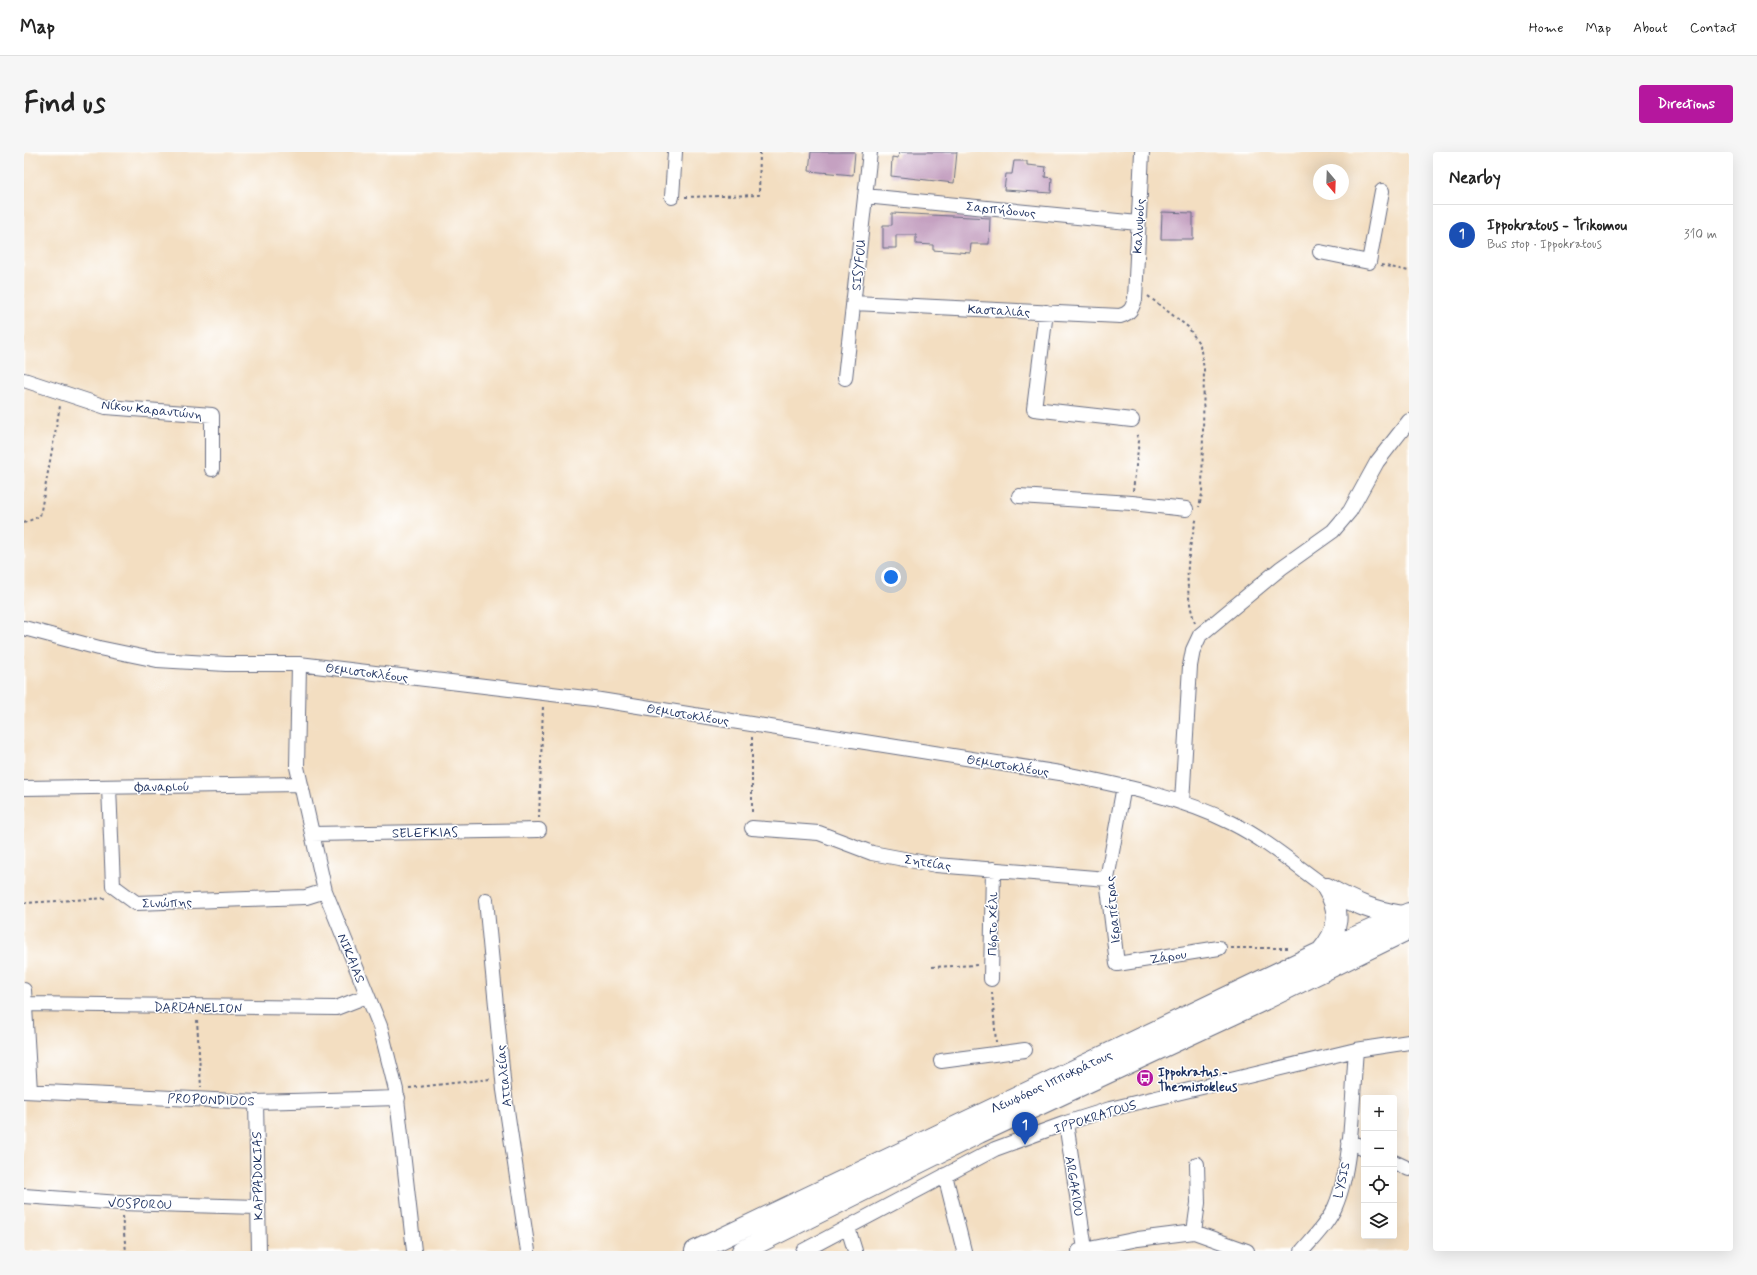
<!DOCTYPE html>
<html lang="en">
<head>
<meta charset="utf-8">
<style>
  body { margin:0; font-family:Mynerve,sans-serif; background:#f6f6f6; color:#222 }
  .controls { position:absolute; right:12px; bottom:12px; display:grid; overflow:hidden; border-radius:4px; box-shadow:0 4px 16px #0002 }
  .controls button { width:36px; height:36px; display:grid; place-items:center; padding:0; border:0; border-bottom:1px solid #e0e0e0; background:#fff; color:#222; font:20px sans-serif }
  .compass { position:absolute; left:1289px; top:12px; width:36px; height:36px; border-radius:50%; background:#fff; box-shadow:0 4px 16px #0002; rotate:161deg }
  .you { position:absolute; left:867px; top:425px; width:14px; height:14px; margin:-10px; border:3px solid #fff; border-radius:50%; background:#1a73e8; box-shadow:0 0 0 6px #1a73e833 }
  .badge { display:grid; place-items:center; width:26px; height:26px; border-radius:50%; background:#b5179e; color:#fff; font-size:13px; font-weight:700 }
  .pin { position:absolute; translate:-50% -33px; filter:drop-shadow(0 1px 2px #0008) }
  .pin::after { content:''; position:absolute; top:21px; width:14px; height:12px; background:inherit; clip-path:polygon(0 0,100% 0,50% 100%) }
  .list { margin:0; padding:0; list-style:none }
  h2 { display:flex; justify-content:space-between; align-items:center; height:52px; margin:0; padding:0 16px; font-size:17px }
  h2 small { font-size:13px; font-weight:400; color:#767676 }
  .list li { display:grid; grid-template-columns:26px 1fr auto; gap:12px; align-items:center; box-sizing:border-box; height:60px; padding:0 16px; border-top:1px solid #e0e0e0 }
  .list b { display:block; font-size:15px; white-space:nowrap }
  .list p { margin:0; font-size:13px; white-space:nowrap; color:#767676 }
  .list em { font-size:13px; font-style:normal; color:#767676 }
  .icon { flex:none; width:22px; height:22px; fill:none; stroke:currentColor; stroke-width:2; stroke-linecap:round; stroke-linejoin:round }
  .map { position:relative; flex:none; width:1385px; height:1099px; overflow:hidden; border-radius:4px }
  header { display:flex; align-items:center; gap:24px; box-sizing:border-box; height:56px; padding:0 20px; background:#fff; border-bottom:1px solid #e0e0e0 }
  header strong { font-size:19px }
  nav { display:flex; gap:22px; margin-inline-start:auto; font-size:14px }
  .intro { display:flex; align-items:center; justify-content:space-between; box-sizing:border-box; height:96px; padding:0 24px }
  h1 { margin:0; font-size:28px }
  .button { padding:10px 18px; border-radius:4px; background:#b5179e; color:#fff; font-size:14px; font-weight:700 }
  main { display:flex; gap:24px; padding:0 24px }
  aside { flex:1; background:#fff; border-radius:4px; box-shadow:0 4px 16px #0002 }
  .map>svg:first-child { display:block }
  .building { fill:#c5a1c1 }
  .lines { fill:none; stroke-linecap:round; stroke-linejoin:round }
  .minor-casing { stroke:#676c81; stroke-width:16 }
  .secondary-casing { stroke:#676c81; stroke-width:22 }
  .path { stroke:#676c81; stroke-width:2; stroke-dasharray:3 3; stroke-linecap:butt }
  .minor { stroke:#fff; stroke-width:14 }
  .secondary { stroke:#fff; stroke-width:20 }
  .labels { text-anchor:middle; stroke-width:3; stroke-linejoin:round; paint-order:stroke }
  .street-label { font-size:13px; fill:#1b2f5e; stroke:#fff }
  .poi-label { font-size:13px; font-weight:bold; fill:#1b2f5e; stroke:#fff; text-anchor:start }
</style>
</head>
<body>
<header>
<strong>Map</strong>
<nav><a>Home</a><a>Map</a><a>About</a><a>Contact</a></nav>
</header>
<div class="intro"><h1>Find us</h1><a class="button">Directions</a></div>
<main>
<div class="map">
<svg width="1385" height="1099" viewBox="0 0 1385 1099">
  <rect width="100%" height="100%" fill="#fff"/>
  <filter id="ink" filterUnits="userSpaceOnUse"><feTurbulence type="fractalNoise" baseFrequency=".025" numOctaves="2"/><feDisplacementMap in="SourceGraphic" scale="8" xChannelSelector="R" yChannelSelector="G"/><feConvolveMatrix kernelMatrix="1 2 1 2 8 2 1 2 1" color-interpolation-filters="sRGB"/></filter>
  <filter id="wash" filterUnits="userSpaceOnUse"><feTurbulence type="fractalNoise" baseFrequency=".012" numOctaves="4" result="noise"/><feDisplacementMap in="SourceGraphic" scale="16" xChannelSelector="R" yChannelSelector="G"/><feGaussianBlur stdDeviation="0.9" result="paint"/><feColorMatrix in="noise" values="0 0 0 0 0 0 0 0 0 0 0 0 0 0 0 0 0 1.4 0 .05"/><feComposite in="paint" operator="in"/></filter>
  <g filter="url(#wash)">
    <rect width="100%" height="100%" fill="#f3dec1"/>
    <g id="blocks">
      <path class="building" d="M787,0h44l-2,23 -44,-4z
        M875,0h58l-3,31 -63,-7 1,-19 6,1z
        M990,9h13v4l19,2 -1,10 7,1 -1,15 -47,-3 2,-16h6z
        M1138,60l31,1v26h-32z
        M868,61l98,5 -1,26h-18l-1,9 -37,-3v-5l-17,-1v-9h-20v13h-13v-23h9z"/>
    </g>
  </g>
  <g filter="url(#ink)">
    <use href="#blocks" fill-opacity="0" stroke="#676c81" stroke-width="1"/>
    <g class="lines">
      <defs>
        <path id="minor" d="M841,44l273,27
          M648,45l3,-45
          M1296,100l49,10 13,-71
          M830,151l266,13c10,-3 12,-7 15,-17l7,-147
          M1022,160l-12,97 98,11
          M821,226l25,-226
          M0,228l82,27 106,8v54
          M995,344l113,7 54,6
          M0,476l75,20 58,12 69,4h73l295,35 466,74c57,12 118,23 172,50 34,17 64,43 95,65
          M275,512l-2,103 28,124 55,135 16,64 18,161
          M1100,634l-17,93 10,85 102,-16
          M85,635l4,99 23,17 170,-6 19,-6
          M0,636l277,-4
          M1158,651l8,-137 3,-16 7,-15 81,-67 52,-37 17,-20 27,-49 32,-41
          M728,676l67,5 53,20 64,12 171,14
          M288,682l227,-4
          M462,748l18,190 24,161
          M967,827l2,-110
          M0,838l6,101
          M1,852l311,4 31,-12
          M917,909l84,-11
          M0,939l232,11 142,-4
          M232,950l3,149
          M1042,971l19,126
          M1325,989l15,7
          M1370,1010l15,7
          M921,1023l19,76
          M0,1044l96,7 137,4
          M824,1076l7,23
          M1170,1080l4,-29 -1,-39
          M779,1099l192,-102 71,-26 44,-14 246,-59 53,-8
          M1055,1099l59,-12 56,-7 53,19
          M1278,1099c12,-14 26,-28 33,-44 18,-41 17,-112 21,-157"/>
        <path id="secondary" d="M1303,736c27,15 45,23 76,28
          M1297,800c18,-21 21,-40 6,-64
          M671,1099l626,-299 88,-39
          M718,1099l237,-118 279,-130 151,-74"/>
      </defs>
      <use href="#minor" class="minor-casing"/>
      <use href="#secondary" class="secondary-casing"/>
      <path class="path" d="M661,45l74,-2 1,-43
        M1357,113l28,6
        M1124,144l40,31 12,18 4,24 -2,125 -3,13
        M1109,339l6,-50 -3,-8
        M0,371l16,-7 20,-110
        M1171,471c-12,-36 -8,-70 2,-106
        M728,585v77
        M515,666l4,-112
        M0,751l83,-5
        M1207,796h57
        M908,815l47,-2
        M968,840l4,50
        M173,868l4,67
        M385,936l81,-9
        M98,1064l4,35"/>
      <use href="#minor" class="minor"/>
      <use href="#secondary" class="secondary"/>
    </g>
  </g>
  <defs>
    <symbol id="bus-disc" viewBox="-11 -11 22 22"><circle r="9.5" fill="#b5179e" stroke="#fff"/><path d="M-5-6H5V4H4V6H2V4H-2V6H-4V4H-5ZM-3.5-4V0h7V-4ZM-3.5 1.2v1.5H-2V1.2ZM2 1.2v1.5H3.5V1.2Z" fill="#fff"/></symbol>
  </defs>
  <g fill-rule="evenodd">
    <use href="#bus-disc" x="1111" y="916" width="20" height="20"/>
  </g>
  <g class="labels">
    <g class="street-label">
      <text transform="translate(977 57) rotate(6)" y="5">Σαρπήδονος</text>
      <text transform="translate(1114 74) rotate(-87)" y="5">Καλυψούς</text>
      <text transform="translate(834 113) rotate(-84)" y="5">SISYFOU</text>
      <text transform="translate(975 158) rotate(3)" y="5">Κασταλιάς</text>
      <text transform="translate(128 257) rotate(6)" y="5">Νίκου Καραντώνη</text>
      <text transform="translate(343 520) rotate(7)" y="5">Θεμιστοκλέους</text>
      <text transform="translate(664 562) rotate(9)" y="5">Θεμιστοκλέους</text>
      <text transform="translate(984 613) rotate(9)" y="5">Θεμιστοκλέους</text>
      <text transform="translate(138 634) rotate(-1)" y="5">Φαναριού</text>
      <text transform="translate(401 680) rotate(-1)" y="5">SELEFKIAS</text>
      <text transform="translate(904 710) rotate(9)" y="5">Σητείας</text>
      <text transform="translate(143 750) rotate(-2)" y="5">Σινώπης</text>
      <text transform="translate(1088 758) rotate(-95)" y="5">Ιεραπέτρας</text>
      <text transform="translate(968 772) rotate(-89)" y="5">Πόρτο Χέλι</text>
      <text transform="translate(1144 804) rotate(-9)" y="5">Ζάρου</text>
      <text transform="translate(328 806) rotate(68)" y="5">NIKAIAS</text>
      <text transform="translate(174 855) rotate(1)" y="5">DARDANELION</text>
      <text transform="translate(479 924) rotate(-96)" y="5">Ατταλείας</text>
      <text transform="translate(1027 929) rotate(-25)" y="5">Λεωφόρος Ιπποκράτους</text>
      <text transform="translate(187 947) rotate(2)" y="5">PROPONDIDOS</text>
      <text transform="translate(1071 964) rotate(-17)" y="5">IPPOKRATOUS</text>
      <text transform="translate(233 1024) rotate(-91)" y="5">KAPPADOKIAS</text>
      <text transform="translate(1317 1028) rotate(-77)" y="5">LYSIS</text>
      <text transform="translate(1051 1034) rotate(81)" y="5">ARGAKIOU</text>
      <text transform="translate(116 1051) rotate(2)" y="5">VOSPOROU</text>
    </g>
    <g class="poi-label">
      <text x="1134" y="924">Ippokratus -<tspan x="1134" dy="15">Themistokleus</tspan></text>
    </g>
  </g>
</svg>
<div class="controls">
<button>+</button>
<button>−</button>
<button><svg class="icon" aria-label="locate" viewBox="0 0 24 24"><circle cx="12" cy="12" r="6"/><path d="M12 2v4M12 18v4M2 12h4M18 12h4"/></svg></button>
<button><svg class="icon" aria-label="layers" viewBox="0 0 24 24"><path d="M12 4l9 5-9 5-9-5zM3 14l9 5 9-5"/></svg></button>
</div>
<svg class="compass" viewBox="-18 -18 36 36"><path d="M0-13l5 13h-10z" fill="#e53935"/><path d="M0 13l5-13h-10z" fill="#767676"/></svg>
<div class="you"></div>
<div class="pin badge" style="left:1001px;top:993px;background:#1a4fb4">1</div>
</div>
<aside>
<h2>Nearby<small></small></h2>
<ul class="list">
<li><span class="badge" style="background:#1a4fb4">1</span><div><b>Ippokratous - Trikomou</b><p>Bus stop · Ippokratous</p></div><em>310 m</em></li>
</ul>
</aside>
</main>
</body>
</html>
